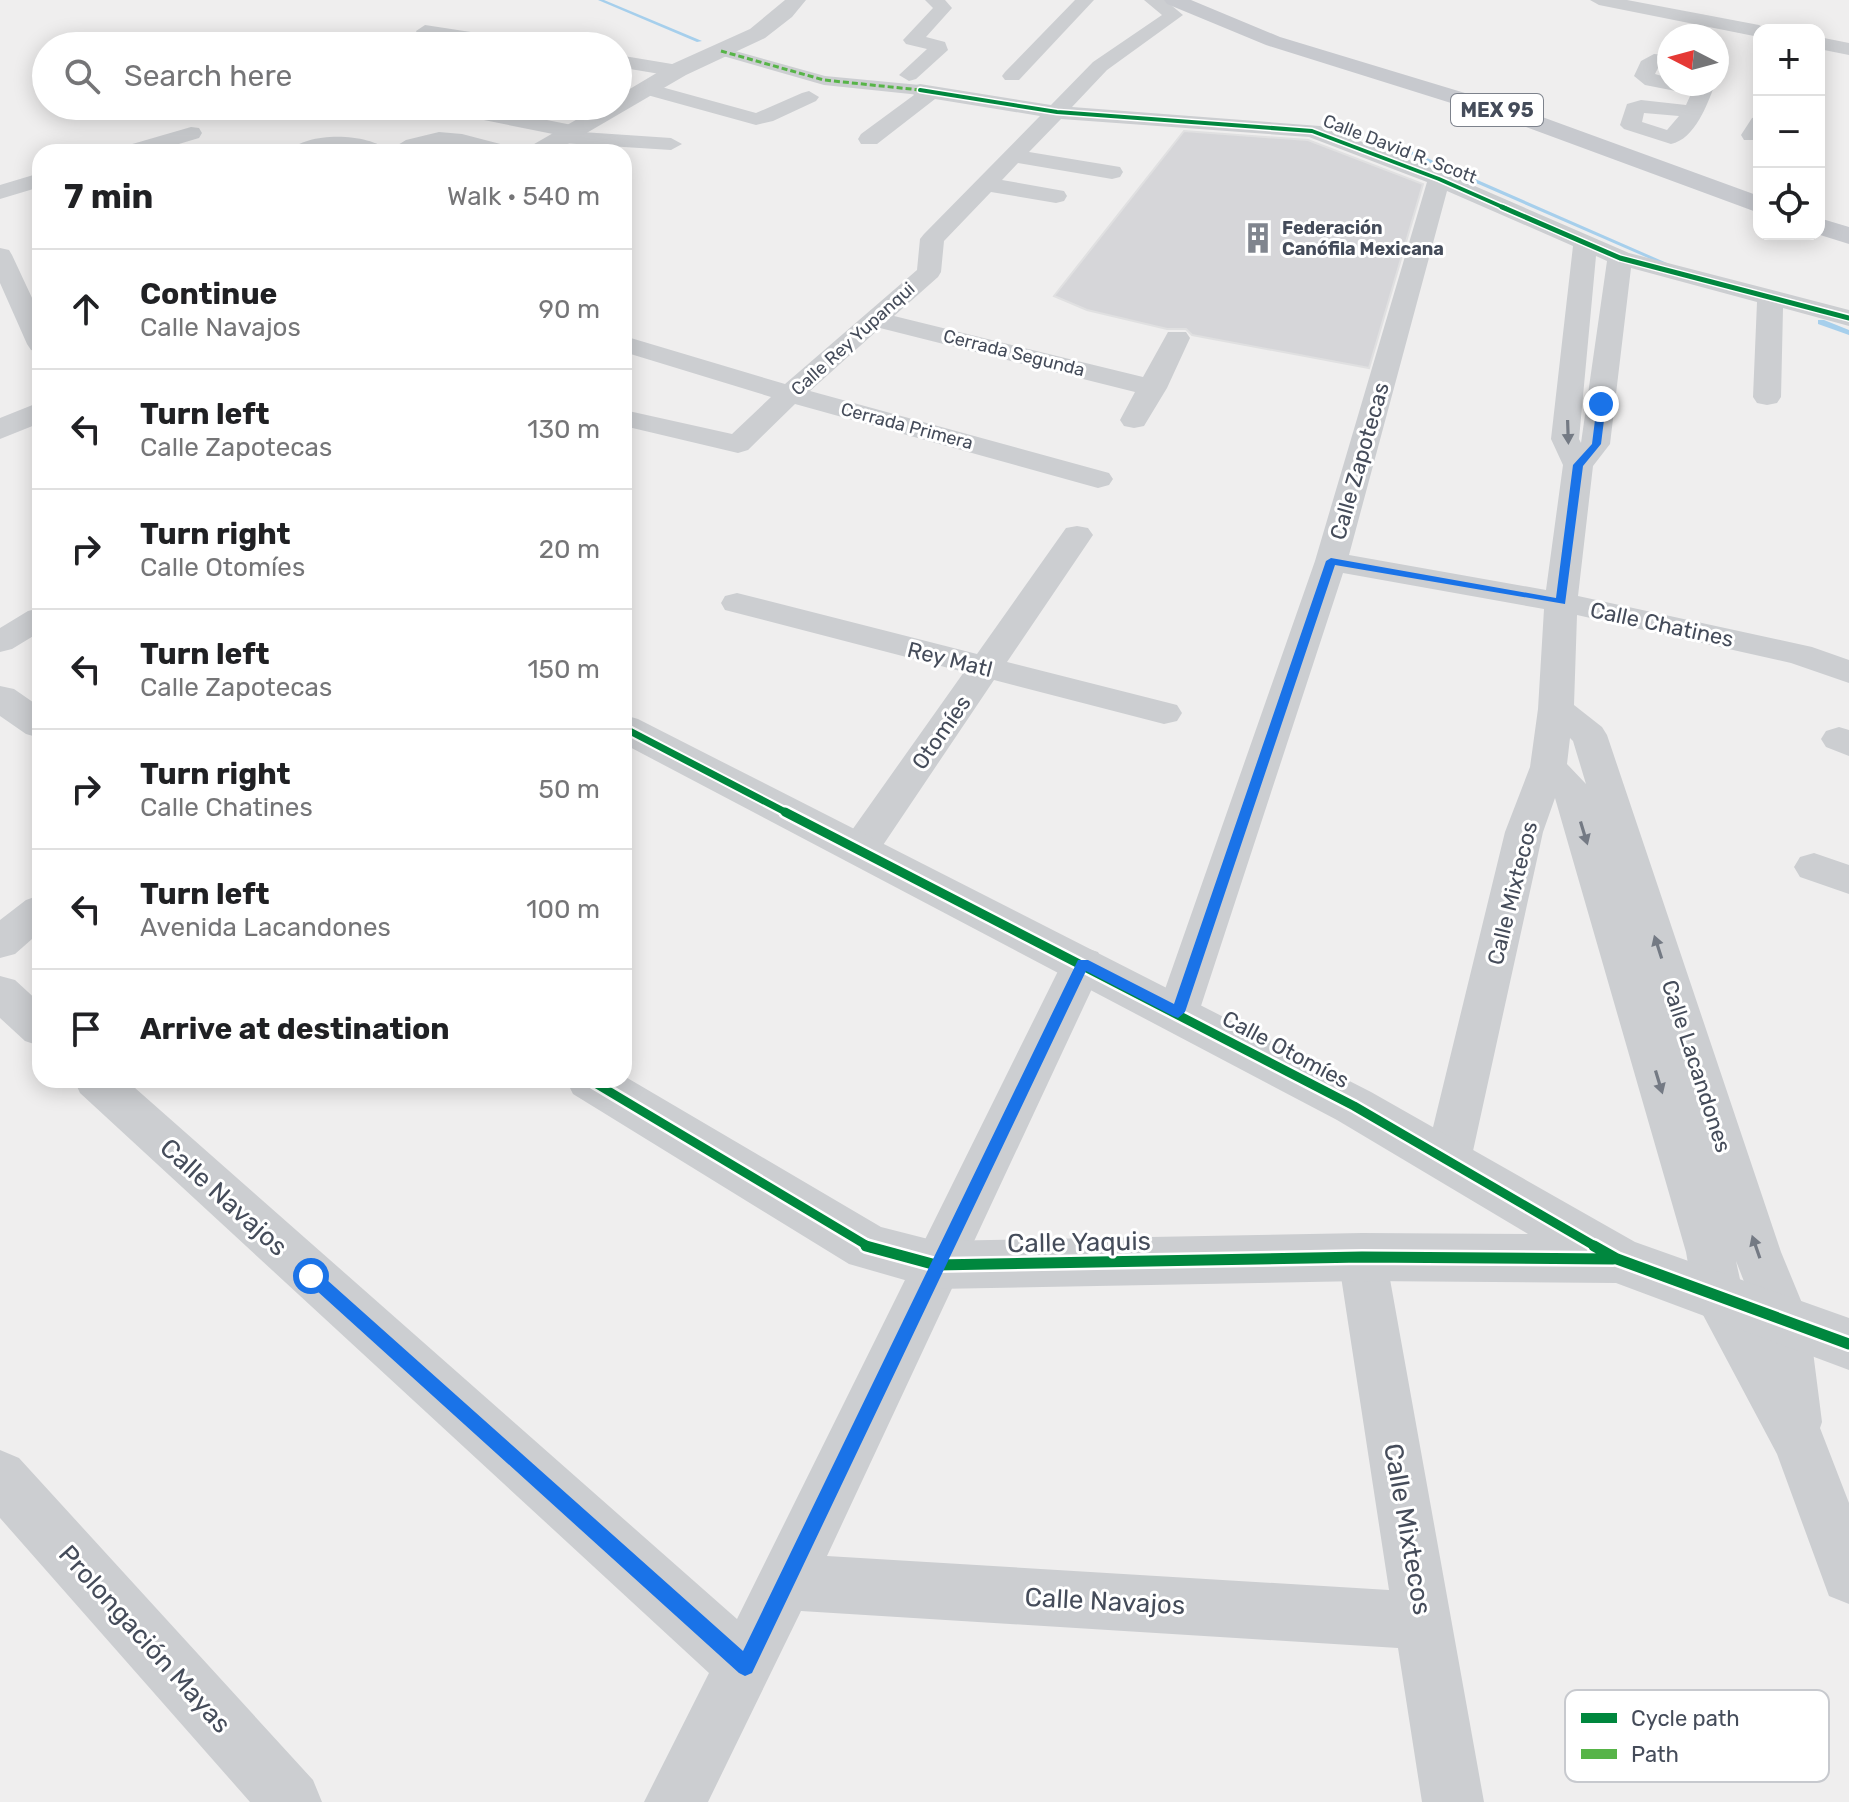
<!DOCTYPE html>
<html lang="en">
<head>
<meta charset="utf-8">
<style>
  body { margin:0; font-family:Rubik,sans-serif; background:#f2f2f2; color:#202124 }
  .controls { position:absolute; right:24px; top:24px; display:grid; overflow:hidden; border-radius:16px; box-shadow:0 4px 20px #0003 }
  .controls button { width:72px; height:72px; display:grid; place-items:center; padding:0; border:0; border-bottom:2px solid #e0e0e0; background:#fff; color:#202124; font:40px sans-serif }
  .compass { position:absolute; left:1657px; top:24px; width:72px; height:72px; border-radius:50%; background:#fff; box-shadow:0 4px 20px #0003; rotate:276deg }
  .stop { position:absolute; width:24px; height:24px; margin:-18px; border:6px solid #1a73e8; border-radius:50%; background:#fff }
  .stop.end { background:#1a73e8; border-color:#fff; box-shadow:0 2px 8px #0008 }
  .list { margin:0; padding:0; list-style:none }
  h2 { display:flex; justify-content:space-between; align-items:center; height:104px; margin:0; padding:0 32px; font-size:34px }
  h2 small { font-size:26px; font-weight:400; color:#757577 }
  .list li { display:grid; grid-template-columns:52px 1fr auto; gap:24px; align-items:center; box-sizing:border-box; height:120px; padding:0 32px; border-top:2px solid #e0e0e0 }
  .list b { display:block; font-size:30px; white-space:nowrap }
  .list p { margin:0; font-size:26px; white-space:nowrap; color:#757577 }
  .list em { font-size:26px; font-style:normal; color:#757577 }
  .icon { flex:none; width:44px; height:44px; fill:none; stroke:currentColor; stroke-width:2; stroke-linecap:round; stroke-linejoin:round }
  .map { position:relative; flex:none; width:1849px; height:1802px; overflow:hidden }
  .search { position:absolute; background:#fff; box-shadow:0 4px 20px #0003; left:32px; top:32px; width:600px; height:88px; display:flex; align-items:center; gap:20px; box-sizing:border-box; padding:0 28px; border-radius:44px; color:#757577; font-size:30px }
  .panel { position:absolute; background:#fff; box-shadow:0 4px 20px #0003; left:32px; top:144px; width:600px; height:944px; border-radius:24px }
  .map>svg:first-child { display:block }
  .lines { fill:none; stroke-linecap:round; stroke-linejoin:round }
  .stream { fill:#a6cfec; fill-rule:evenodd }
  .building { fill:#d6d6d9; stroke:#e0e0e1; stroke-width:2 }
  .pedestrian { fill:#ccced1; fill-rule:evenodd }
  .minor { fill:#ccced1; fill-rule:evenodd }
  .tertiary { fill:#ccced1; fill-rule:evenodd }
  .primary { fill:#c7c9ce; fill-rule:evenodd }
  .quiet { stroke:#57b448; stroke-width:3; stroke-dasharray:6 3; stroke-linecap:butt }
  .cycleway-far4-casing { stroke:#fff; stroke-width:7 }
  .cycleway-far3-casing { stroke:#fff; stroke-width:8 }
  .cycleway-far2-casing { stroke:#fff; stroke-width:11 }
  .cycleway-far1-casing { stroke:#fff; stroke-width:14 }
  .cycleway-casing { stroke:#fff; stroke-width:16 }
  .cycleway-far4 { stroke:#00873e; stroke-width:4 }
  .cycleway-far3 { stroke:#00873e; stroke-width:5 }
  .cycleway-far2 { stroke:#00873e; stroke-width:7 }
  .cycleway-far1 { stroke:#00873e; stroke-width:9 }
  .cycleway { stroke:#00873e; stroke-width:11 }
  .oneway { fill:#747a84 }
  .route { fill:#1a73e8 }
  .labels { text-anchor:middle; stroke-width:6; stroke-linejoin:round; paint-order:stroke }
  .far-street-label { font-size:18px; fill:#454c5a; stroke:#fff }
  .far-poi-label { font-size:18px; font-weight:bold; fill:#454c5a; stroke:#fff; text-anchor:start }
  .shield { fill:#fff; stroke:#7d828c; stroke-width:2 }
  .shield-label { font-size:20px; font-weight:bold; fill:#454c5a }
  .street-label { font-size:22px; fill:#454c5a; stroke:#fff }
  .near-street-label { font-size:26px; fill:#454c5a; stroke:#fff }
  .key { fill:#fff; stroke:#c7c9ce; stroke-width:2 }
  .key-label { font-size:22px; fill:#454c5a }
</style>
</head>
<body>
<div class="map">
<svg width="1849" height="1802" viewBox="0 0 1849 1802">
  <rect width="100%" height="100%" fill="#efeeee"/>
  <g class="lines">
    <path class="stream" d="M598,0h6l98,41 -5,1z
      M1391,144h4l281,123 -5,1 -280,-122z
      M1818,320h6l25,10v5l-31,-11z"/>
  </g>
  <path class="building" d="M1184,131l124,9 115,44 -54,184 -177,-33 -6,-6h-19l-80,-19 -33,-14z"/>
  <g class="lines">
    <path class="pedestrian" d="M721,47l104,29 95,9 8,5 -8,5 -96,-10 -108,-31 -2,-3z"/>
    <path class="minor" d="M925,0h20l7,8 -26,29 19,5 3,8 -32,29 -7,2 -10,-6 28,-26 -21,-5 -3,-4 30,-32z
      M1075,0h19l-75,80h-14l-3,-4 3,-4z
      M1144,0h21l18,15 -76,55 -35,37 248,19 127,48 182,79 220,57v16l-66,-18 -2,89 -4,6 -10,2 -10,-2 -4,-6 4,-95 -126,-34 -21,176 -17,22 -15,130 234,51 37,13v23l-58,-20 -214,-48 -3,90 28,22 5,8 174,517 28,68 13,102 -2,6 29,75v101l-20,-8 -52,-142 -83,-156 -8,-46 -131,-454 -12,34 -72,328 -7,14 -16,6 -16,-6 -7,-14 80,-328 25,-65 8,-58 6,-100 -201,-36 -144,439 -6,12 -15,5 -15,-5 -6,-12 158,-451 112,-379 -118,-45 -248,-18 -32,33 91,15 3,5 -3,5 -8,2 -94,-16 -16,17 62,11 3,5 -3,5 -8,2 -65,-11 -47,49 -3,31 -3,5 -44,39 249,61 25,-45h18l4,6 -23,50 -23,38 -10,2 -10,-2 -4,-6 15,-28 -255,-64 -70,63 299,82 4,6 -4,6 -11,3 -11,-3 -292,-81 -47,46 -10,3 -114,-27v-16l108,24 39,-37 -147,-45v-16l161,48 132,-114 3,-31 4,-5 116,-118 -105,-17 -58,45h-16l-3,-5 3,-5 53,-39 -4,-5 3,-4 7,-2 131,21 42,-43 69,-47zM1447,191l126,55 -22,193 12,26 -17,125 -197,-35zM1596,256l11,5 -26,182 -2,-4zM1570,738l3,3 13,43 -19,-20zM1736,1261l23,59v1l-16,-28z
      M1590,0h37l132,25 9,5h-9v7l-160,-32z
      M425,25l99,15 10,6h-48l-68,-11 -2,-4z
      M1819,37l30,6v12l-30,-6z
      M1654,54l15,1v12l-10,-1 -4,8 14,4v6h46c-8,21 -20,55 -44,60l-47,-15 -4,-4 7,-21 14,-4 45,5 5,-11 -46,-9 -11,-9 7,-15zM1644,113l35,3 -12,14 -25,-8z
      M618,55l60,10 10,6 -10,6 -60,-10z
      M647,83l109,30 46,-20 7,-2 10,6 -3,4 -43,20 -17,4 -116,-32 -3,-4z
      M390,106h86l96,19 8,1 2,6 89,6 11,6 -11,6 -110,-7 -8,-1 -3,-5 3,-3 -104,-21 -25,4 -31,-7z
      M1759,116v24h-15l-3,-5 11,-17z
      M191,127l8,1 3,5 -3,5 -47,14h-33l3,-5z
      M439,132l23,2 50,13 3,5h-36l-40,-7 -24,7 -77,-3 -49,3c17,-21 81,-19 99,-1l18,-11z
      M40,173v14l-40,12v-14z
      M0,248l9,2 3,5 28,60v37l-9,-2 -4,-6 -27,-61z
      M1077,526l11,2 5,7 -86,127 170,43 5,8 -5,8 -13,3 -170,-44 -121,180 -14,4 -14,-4 -5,-10 5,-10 119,-168 -239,-62 -4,-7 4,-7 12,-3 240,61 89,-126z
      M40,608v24l-28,17 -12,3v-24l28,-17z
      M1839,727l10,3v26l-23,-9 -5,-8 5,-8z
      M1814,853l35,12v29l-49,-17 -6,-10 6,-10z
      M40,895v37l-25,22 -15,4v-38l26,-20z
      M1083,947l15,5 6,11 -277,593 562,34 -51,-333 7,-15 17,-7 17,7 7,15 98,545h-62l-24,-154 -597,-37 -93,191h-64l65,-129 -629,-580 -6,-13h52l611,539 325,-656 6,-11z
      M0,976l15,4 25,23v43l-15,-5 -25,-23z
      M0,1450l19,8 294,322 9,22h-72l-250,-284z"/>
    <path class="tertiary" d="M785,0h21l-14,17 -27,21 -79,37 -132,77h-29l4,-5 71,-41h18v-10l52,-31 80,-36z
      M40,402v21l-40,16v-21z
      M0,686l14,3 26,18v31l-14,-4 -26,-18z
      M624,715l14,4 733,373 264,150 214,76v52l-233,-87 -254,-2 -426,8 -87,-25 -276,-170 -7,-14h58v-4l257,151 55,14 426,-8 166,1 -191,-114 -713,-376z"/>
    <path class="primary" d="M1164,0h27l89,37 254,77 225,82v17l-241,-89 -252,-79 -99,-41z
      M1819,218l30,9v17l-32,-10z"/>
    <path class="quiet" d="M721,51l103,29 96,10"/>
    <defs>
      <path id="cycleway-far4" d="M920,90l137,22 255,19 127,48 68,30"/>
      <path id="cycleway-far3" d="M1502,207l118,51 229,60"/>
      <path id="cycleway-far2" d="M624,728l165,86"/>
      <path id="cycleway-far1" d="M785,812l569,294 244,142
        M590,1080l281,168"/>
      <path id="cycleway" d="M866,1246l70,19 426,-8 251,2
        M1594,1246l23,13 232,85"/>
    </defs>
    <use href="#cycleway-far4" class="cycleway-far4-casing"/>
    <use href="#cycleway-far3" class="cycleway-far3-casing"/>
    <use href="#cycleway-far2" class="cycleway-far2-casing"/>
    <use href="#cycleway-far1" class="cycleway-far1-casing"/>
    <use href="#cycleway" class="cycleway-casing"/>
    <use href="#cycleway-far4" class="cycleway-far4"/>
    <use href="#cycleway-far3" class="cycleway-far3"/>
    <use href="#cycleway-far2" class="cycleway-far2"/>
    <use href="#cycleway-far1" class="cycleway-far1"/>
    <use href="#cycleway" class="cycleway"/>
  </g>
  <defs><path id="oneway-solid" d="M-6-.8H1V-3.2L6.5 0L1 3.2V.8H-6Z" transform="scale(2)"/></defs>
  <g class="oneway">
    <use href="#oneway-solid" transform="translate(1568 432) rotate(88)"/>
    <use href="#oneway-solid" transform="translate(1584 833) rotate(73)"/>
    <use href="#oneway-solid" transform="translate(1658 947) rotate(-108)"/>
    <use href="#oneway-solid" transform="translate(1659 1082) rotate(73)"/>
    <use href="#oneway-solid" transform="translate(1756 1247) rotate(-109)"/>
  </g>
  <path class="route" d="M1601,401l5,3 -5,40 -18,22 -18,138 -230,-39 -150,447 -7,6 -5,-2 -87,-45 -334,702 -7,3 -6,-3 -433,-392v-10h11l426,380 335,-691h10l86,44 152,-443 5,-3 225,40 17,-133 19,-21 5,-40z"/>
  <defs>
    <symbol id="building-bare" viewBox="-9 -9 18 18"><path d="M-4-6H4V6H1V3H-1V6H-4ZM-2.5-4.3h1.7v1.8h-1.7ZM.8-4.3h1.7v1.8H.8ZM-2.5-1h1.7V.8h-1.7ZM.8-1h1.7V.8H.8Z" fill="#80858e" stroke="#fff" stroke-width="2.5" paint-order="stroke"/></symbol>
  </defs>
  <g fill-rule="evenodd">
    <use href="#building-bare" x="1236" y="216" width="44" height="44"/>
  </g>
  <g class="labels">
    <g class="far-street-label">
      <text transform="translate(1400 149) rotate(21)" y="6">Calle David R. Scott</text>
      <text transform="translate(853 339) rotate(-42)" y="6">Calle Rey Yupanqui</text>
      <text transform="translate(1014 353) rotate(14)" y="6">Cerrada Segunda</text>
      <text transform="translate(907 426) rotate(15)" y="6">Cerrada Primera</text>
    </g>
    <g class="far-poi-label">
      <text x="1282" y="234">Federación<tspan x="1282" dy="21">Canófila Mexicana</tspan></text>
    </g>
    <rect class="shield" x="1451" y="94" width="92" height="32" rx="6"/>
    <g class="shield-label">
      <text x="1497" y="117">MEX 95</text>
    </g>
    <g class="street-label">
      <text transform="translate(1359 461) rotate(-74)" y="8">Calle Zapotecas</text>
      <text transform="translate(1662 624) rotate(12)" y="8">Calle Chatines</text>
      <text transform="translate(950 659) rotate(14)" y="8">Rey Matl</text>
      <text transform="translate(941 732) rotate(-55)" y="8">Otomíes</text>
      <text transform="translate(1512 893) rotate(-76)" y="8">Calle Mixtecos</text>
      <text transform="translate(1286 1049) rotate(28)" y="8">Calle Otomíes</text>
      <text transform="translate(1697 1066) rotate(72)" y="8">Calle Lacandones</text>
    </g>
    <g class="near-street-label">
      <text transform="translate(224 1197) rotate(42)" y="9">Calle Navajos</text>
      <text transform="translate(1079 1242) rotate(-1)" y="9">Calle Yaquis</text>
      <text transform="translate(1408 1529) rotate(80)" y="9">Calle Mixtecos</text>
      <text transform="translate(1105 1601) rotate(3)" y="9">Calle Navajos</text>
      <text transform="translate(145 1639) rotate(48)" y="9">Prolongación Mayas</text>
    </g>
  </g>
  <rect x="1565" y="1690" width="264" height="92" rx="12" class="key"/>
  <rect x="1581" y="1713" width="36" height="10" fill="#00873e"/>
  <rect x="1581" y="1749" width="36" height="10" fill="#57b448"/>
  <g class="key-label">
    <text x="1631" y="1726">Cycle path</text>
    <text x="1631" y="1762">Path</text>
  </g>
</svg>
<div class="controls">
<button>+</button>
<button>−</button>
<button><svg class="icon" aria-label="locate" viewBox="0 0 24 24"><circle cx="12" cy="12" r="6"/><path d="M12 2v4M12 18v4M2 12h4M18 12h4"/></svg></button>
</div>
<svg class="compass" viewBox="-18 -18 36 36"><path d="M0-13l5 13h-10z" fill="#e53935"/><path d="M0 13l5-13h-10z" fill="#757577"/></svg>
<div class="stop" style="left:311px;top:1276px"></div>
<div class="stop end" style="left:1601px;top:404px"></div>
<div class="search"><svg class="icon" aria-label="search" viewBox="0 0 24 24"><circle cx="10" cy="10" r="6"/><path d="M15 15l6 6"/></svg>Search here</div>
<section class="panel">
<h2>7 min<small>Walk · 540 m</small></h2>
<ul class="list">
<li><svg class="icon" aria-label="ahead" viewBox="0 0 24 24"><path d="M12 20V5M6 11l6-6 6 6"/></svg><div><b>Continue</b><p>Calle Navajos</p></div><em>90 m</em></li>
<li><svg class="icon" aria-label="left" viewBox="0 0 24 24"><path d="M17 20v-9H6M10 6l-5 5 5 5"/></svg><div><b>Turn left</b><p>Calle Zapotecas</p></div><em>130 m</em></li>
<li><svg class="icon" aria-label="right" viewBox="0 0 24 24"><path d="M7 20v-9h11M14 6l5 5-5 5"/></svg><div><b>Turn right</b><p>Calle Otomíes</p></div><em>20 m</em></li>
<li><svg class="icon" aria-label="left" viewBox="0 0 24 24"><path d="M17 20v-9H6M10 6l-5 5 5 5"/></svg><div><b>Turn left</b><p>Calle Zapotecas</p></div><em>150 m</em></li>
<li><svg class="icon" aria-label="right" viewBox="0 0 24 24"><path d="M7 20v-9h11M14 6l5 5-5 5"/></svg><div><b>Turn right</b><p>Calle Chatines</p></div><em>50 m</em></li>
<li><svg class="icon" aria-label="left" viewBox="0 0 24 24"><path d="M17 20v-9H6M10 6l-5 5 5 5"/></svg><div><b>Turn left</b><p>Avenida Lacandones</p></div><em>100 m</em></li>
<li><svg class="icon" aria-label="arrive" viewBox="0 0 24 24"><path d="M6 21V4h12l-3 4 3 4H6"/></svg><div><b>Arrive at destination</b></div></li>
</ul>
</section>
</div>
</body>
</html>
